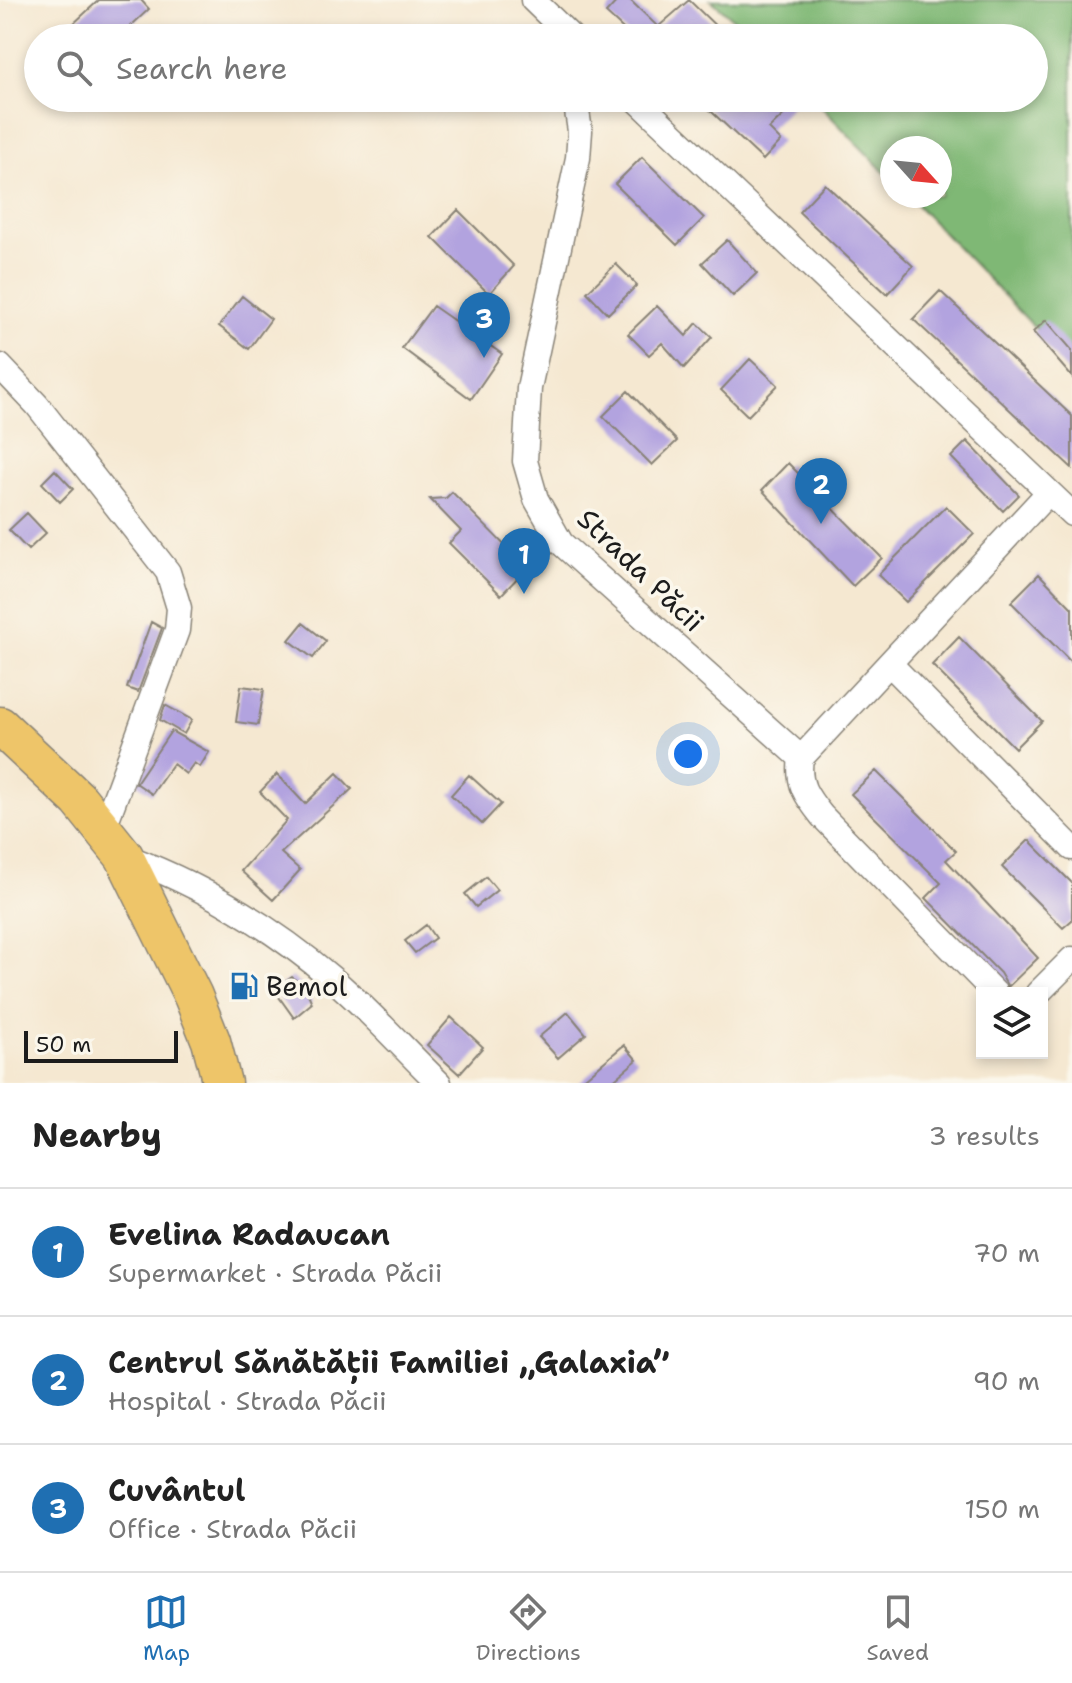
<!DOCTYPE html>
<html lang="en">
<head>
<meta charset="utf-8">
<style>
  body { margin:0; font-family:"Shantell Sans",sans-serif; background:#f6f6f6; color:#222 }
  .controls { position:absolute; right:24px; bottom:24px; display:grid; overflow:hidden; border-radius:0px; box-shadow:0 4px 12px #0003 }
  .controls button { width:72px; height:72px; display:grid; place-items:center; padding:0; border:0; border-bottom:2px solid #e0e0e0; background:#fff; color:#222; font:40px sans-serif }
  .compass { position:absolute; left:880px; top:136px; width:72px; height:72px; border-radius:50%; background:#fff; box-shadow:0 4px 12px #0003; rotate:117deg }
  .scale { position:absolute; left:24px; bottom:20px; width:154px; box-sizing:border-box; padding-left:8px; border:4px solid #1c1c1c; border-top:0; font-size:22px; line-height:28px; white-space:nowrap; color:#1c1c1c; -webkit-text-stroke:6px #fbf7ec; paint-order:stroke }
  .you { position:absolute; left:688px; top:754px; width:28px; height:28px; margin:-20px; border:6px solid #fff; border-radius:50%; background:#1a73e8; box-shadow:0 0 0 12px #1a73e833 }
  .badge { display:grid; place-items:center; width:52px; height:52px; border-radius:50%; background:#1f6fb2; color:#fff; font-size:26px; font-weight:700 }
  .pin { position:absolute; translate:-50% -66px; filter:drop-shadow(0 2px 4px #0008) }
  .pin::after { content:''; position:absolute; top:42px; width:28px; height:24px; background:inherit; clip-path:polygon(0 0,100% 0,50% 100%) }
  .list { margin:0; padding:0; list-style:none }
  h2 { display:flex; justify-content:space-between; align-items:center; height:104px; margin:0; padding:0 32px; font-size:34px }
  h2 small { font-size:26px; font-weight:400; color:#767676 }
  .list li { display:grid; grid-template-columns:52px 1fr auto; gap:24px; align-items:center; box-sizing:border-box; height:128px; padding:0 32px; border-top:2px solid #e0e0e0 }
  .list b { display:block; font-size:30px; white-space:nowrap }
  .list p { margin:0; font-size:26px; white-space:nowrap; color:#767676 }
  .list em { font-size:26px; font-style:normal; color:#767676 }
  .icon { flex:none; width:44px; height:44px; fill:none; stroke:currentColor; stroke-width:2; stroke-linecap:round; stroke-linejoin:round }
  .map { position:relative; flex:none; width:1072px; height:1083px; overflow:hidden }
  .search { position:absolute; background:#fff; box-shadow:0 4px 12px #0003; left:24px; right:24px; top:24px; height:88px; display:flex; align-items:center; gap:20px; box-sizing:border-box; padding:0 28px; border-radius:44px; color:#767676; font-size:30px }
  .sheet { height:488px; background:#fff }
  nav { display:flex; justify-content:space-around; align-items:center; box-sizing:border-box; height:112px; border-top:2px solid #e0e0e0; background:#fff; font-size:22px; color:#767676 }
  nav a { display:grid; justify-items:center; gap:4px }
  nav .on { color:#1f6fb2 }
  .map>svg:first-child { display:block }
  .forest { fill:#7fb875; stroke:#4e6a48; stroke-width:2 }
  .building { fill:#b2a3df }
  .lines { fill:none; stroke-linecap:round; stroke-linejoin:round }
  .street-casing { stroke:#888276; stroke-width:27 }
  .primary-casing { stroke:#888276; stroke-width:41 }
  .street { stroke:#fff; stroke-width:24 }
  .primary { stroke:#eec569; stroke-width:38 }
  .labels { text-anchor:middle; stroke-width:7; stroke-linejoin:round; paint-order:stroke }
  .street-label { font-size:28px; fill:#1c1c1c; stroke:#fbf7ec }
  .poi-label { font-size:28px; fill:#1c1c1c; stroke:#fbf7ec; text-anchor:start }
</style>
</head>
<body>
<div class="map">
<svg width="1072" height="1083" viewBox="0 0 1072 1083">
  <rect width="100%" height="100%" fill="#fbf7ec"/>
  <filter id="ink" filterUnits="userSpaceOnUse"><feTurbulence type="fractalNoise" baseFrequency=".0125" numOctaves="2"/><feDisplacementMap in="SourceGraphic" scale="16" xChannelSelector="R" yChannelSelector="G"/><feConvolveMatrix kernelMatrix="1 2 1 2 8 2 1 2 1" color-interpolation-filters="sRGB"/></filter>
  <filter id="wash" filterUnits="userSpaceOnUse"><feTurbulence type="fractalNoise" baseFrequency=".006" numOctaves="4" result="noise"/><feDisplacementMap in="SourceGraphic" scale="32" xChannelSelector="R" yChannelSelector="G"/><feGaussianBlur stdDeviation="1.8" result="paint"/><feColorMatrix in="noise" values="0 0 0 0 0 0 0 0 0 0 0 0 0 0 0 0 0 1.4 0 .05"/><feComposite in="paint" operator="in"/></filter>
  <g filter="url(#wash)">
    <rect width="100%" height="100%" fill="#f5e8d1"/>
    <path class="forest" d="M711,0h361v366l-164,-170h32v-48h-48v32l-79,-82h221v-60h-278z"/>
    <g id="blocks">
      <path class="building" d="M99,0h42l8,9 -31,29h-60z
        M618,0h12l28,27 31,-27 39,38h-95l-27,-25z
        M697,98h104l-32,31 12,12 -18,19z
        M642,157l62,61 -27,27 -62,-61z
        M825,184l88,82 -26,28 -88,-82z
        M458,210l56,56 -25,28 -57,-57z
        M727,240l30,33 -24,23 -31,-33z
        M616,264l21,21 -29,29 -21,-22z
        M940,291l132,125v52l-159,-149z
        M242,296l29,23 -22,30 -30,-23z
        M433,306l69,48 -31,45 -69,-51z
        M657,306l29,30 11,-13 15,14 -28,31 -22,-25 -13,12 -21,-21z
        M1046,320l26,30v27l-39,-45z
        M750,359l28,26 -30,31 -27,-26z
        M628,391l49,50 -25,24 -49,-49z
        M967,441l52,54 -16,16 -52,-54z
        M788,463l94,95 -29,28 -91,-96z
        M55,470l18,19 -13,13 -18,-19z
        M452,492l75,76 -26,27 -52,-52 12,-12 -31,-32 16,-1z
        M946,506l28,28 -68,68 -28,-27z
        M27,513l19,20 -18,17 -19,-20z
        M1039,574l33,34v55l-61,-61z
        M151,622l11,6 -24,64 -11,-4z
        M303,623l23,18 -13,17 -24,-18z
        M959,637l83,84 -27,27 -83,-83z
        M241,686l23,3 -6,36 -22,-3z
        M165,705l27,15 -8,14 -24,-14z
        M171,731l38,21 -9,15 -6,-4 -8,11 -13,-10 -21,30 -16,-11z
        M876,771l80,80 -10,9 92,98 -30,29 -8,-14 -74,-75 15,-15 -90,-89z
        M337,773l15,16 -71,64 19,17 -27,30 -32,-29 46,-51 -27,-28 17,-18 28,30z
        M469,775l32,29 -19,20 -31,-29z
        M1029,840l43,43v37l-9,8 -61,-61z
        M486,877l11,13 -21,17 -11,-13z
        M426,925l9,13 -20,15 -10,-12z
        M292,977l14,12 6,14 -18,15 -20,-28z
        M568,1012l18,22 -28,24 -19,-21z
        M451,1017l32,30 -24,27 -32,-29z
        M624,1045l13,15 -27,23h-31z"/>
    </g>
  </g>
  <g filter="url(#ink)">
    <use href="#blocks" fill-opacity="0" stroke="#888276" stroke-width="2"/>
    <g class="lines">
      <defs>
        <path id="street" d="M533,0l39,38
          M575,98l5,33 -2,27 -49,230 -4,73 11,38 25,44 240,215 248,-266
          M635,98l437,416
          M0,366l37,39 131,167 11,36 -2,22 -74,200
          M890,664l182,184
          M801,758c-4,26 5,38 21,58l173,177
          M124,856c78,29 147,70 210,124 37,32 70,69 105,103
          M1038,993l34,-34"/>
        <path id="primary" d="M0,726l79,74 45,56 69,140 18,45 11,42"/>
      </defs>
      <use href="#street" class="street-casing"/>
      <use href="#primary" class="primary-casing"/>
      <use href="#street" class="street"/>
      <use href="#primary" class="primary"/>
    </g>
  </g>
  <defs>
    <symbol id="fuel-bare" viewBox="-9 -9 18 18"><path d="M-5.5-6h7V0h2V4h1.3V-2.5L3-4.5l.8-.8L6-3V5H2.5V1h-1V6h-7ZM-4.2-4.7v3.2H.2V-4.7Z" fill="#1f6fb2" stroke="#fbf7ec" stroke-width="2.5" paint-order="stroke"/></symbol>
  </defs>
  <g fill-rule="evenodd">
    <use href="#fuel-bare" x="224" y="966" width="40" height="40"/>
  </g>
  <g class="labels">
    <g class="street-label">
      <text transform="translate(641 570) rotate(44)" y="10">Strada Păcii</text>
    </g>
    <g class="poi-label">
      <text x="266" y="996">Bemol</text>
    </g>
  </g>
</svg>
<div class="controls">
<button><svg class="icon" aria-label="layers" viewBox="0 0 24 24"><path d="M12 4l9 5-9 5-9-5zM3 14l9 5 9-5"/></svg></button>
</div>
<svg class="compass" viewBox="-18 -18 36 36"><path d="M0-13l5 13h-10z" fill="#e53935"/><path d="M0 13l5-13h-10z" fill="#767676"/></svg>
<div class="scale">50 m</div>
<div class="you"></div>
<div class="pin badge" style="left:524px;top:594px">1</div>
<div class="pin badge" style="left:821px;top:524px">2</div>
<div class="pin badge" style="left:484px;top:358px">3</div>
<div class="search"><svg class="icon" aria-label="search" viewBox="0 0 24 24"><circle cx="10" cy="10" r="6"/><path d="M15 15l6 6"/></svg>Search here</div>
</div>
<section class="sheet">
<h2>Nearby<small>3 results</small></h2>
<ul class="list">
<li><span class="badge">1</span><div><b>Evelina Radaucan</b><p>Supermarket · Strada Păcii</p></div><em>70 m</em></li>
<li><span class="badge">2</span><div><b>Centrul Sănătății Familiei „Galaxia”</b><p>Hospital · Strada Păcii</p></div><em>90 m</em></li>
<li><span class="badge">3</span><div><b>Cuvântul</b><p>Office · Strada Păcii</p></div><em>150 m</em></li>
</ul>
</section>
<nav>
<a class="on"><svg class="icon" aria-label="map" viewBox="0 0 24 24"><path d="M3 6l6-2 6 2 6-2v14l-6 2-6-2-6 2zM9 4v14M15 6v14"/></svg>Map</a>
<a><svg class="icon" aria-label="directions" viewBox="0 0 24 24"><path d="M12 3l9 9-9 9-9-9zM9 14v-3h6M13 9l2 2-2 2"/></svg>Directions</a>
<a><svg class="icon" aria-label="saved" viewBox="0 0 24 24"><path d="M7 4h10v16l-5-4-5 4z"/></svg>Saved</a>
</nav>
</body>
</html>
